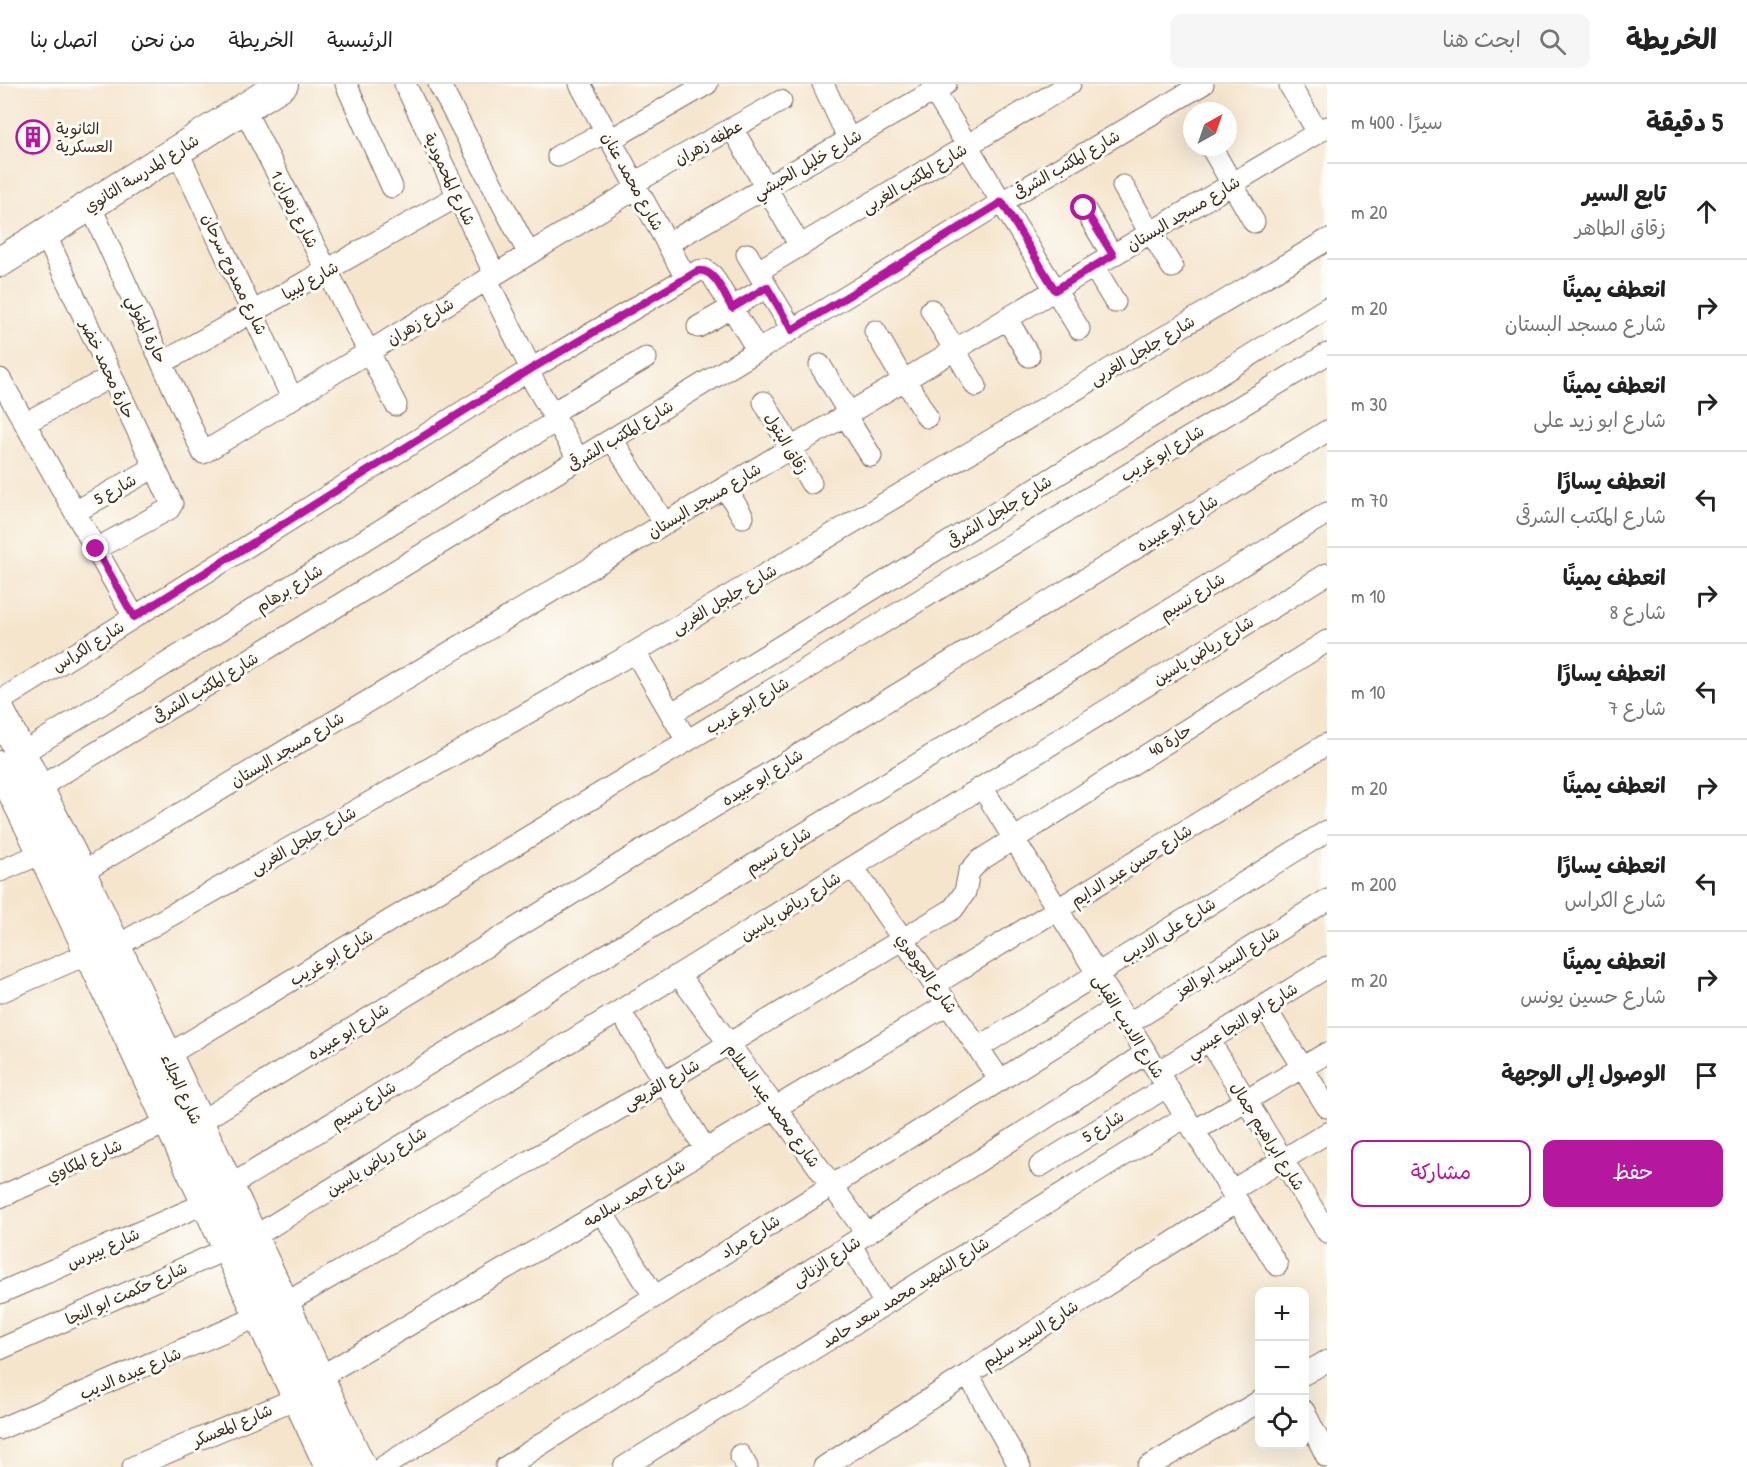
<!DOCTYPE html>
<html lang="ar">
<head>
<meta charset="utf-8">
<style>
  body { margin:0; font-family:"Patrick Hand","Playpen Sans Arabic",sans-serif; background:#f6f6f6; color:#222; direction:rtl }
  .controls { position:absolute; right:18px; bottom:18px; display:grid; overflow:hidden; border-radius:12px; box-shadow:0 6px 24px #0002 }
  .controls button { width:54px; height:54px; display:grid; place-items:center; padding:0; border:0; border-bottom:2px solid #e0e0e0; background:#fff; color:#222; font:30px sans-serif }
  .compass { position:absolute; left:1183px; top:18px; width:54px; height:54px; border-radius:50%; background:#fff; box-shadow:0 6px 24px #0002; rotate:40deg }
  .stop { position:absolute; width:18px; height:18px; margin:-14px; border:4px solid #b5179e; border-radius:50%; background:#fff }
  .stop.end { background:#b5179e; border-color:#fff; box-shadow:0 2px 6px #0008 }
  .list { margin:0; padding:0; list-style:none }
  h2 { display:flex; justify-content:space-between; align-items:center; height:78px; margin:0; padding:0 24px; font-size:26px }
  h2 small { font-size:20px; font-weight:400; color:#767676 }
  .list li { display:grid; grid-template-columns:39px 1fr auto; gap:18px; align-items:center; box-sizing:border-box; height:96px; padding:0 24px; border-top:2px solid #e0e0e0 }
  .list b { display:block; font-size:22px; white-space:nowrap }
  .list p { margin:0; font-size:20px; white-space:nowrap; color:#767676 }
  .list em { font-size:20px; font-style:normal; color:#767676 }
  .actions { display:flex; gap:12px; padding:18px 24px }
  .actions a { flex:1; padding:14px 0; border:2px solid #b5179e; border-radius:12px; text-align:center; font-size:21px; color:#b5179e }
  .actions .main { background:#b5179e; color:#fff }
  .icon { flex:none; width:33px; height:33px; fill:none; stroke:currentColor; stroke-width:2; stroke-linecap:round; stroke-linejoin:round }
  .map { position:relative; flex:none; width:1327px; height:1383px; overflow:hidden; direction:ltr }
  header { display:flex; align-items:center; gap:36px; box-sizing:border-box; height:84px; padding:0 30px; background:#fff; border-bottom:2px solid #e0e0e0 }
  header strong { font-size:28px }
  nav { display:flex; gap:33px; margin-inline-start:auto; font-size:21px }
  .search { width:420px; height:54px; background:#f6f6f6; display:flex; align-items:center; gap:15px; box-sizing:border-box; padding:0 21px; border-radius:12px; color:#767676; font-size:22px }
  main { display:flex }
  aside { flex:1; background:#fff }
  .map>svg:first-child { display:block }
  .lines { fill:none; stroke-linecap:round; stroke-linejoin:round }
  .street-casing { stroke:#7c6b5b; stroke-width:23 }
  .secondary-casing { stroke:#7c6b5b; stroke-width:32 }
  .street { stroke:#fff; stroke-width:21 }
  .secondary { stroke:#fff; stroke-width:30 }
  .route { stroke:#b5179e; stroke-width:8 }
  .labels { text-anchor:middle; stroke-width:6; stroke-linejoin:round; paint-order:stroke }
  .poi-label { font-size:16px; fill:#3b2a1e; stroke:#fdfcf7; text-anchor:start }
  .street-label { font-size:16px; fill:#3b2a1e; stroke:#fdfcf7 }
</style>
</head>
<body>
<header>
<strong>الخريطة</strong>
<div class="search"><svg class="icon" aria-label="search" viewBox="0 0 24 24"><circle cx="10" cy="10" r="6"/><path d="M15 15l6 6"/></svg>ابحث هنا</div>
<nav><a>الرئيسية</a><a>الخريطة</a><a>من نحن</a><a>اتصل بنا</a></nav>
</header>
<main>
<aside>
<h2>5 دقيقة<small>سيرًا · 400 m</small></h2>
<ul class="list">
<li><svg class="icon" aria-label="ahead" viewBox="0 0 24 24"><path d="M12 20V5M6 11l6-6 6 6"/></svg><div><b>تابع السير</b><p>زقاق الطاهر</p></div><em>20 m</em></li>
<li><svg class="icon" aria-label="right" viewBox="0 0 24 24"><path d="M7 20v-9h11M14 6l5 5-5 5"/></svg><div><b>انعطف يمينًا</b><p>شارع مسجد البستان</p></div><em>20 m</em></li>
<li><svg class="icon" aria-label="right" viewBox="0 0 24 24"><path d="M7 20v-9h11M14 6l5 5-5 5"/></svg><div><b>انعطف يمينًا</b><p>شارع ابو زيد على</p></div><em>30 m</em></li>
<li><svg class="icon" aria-label="left" viewBox="0 0 24 24"><path d="M17 20v-9H6M10 6l-5 5 5 5"/></svg><div><b>انعطف يسارًا</b><p>شارع المكتب الشرقى</p></div><em>70 m</em></li>
<li><svg class="icon" aria-label="right" viewBox="0 0 24 24"><path d="M7 20v-9h11M14 6l5 5-5 5"/></svg><div><b>انعطف يمينًا</b><p>شارع 8</p></div><em>10 m</em></li>
<li><svg class="icon" aria-label="left" viewBox="0 0 24 24"><path d="M17 20v-9H6M10 6l-5 5 5 5"/></svg><div><b>انعطف يسارًا</b><p>شارع 7</p></div><em>10 m</em></li>
<li><svg class="icon" aria-label="right" viewBox="0 0 24 24"><path d="M7 20v-9h11M14 6l5 5-5 5"/></svg><div><b>انعطف يمينًا</b></div><em>20 m</em></li>
<li><svg class="icon" aria-label="left" viewBox="0 0 24 24"><path d="M17 20v-9H6M10 6l-5 5 5 5"/></svg><div><b>انعطف يسارًا</b><p>شارع الكراس</p></div><em>200 m</em></li>
<li><svg class="icon" aria-label="right" viewBox="0 0 24 24"><path d="M7 20v-9h11M14 6l5 5-5 5"/></svg><div><b>انعطف يمينًا</b><p>شارع حسين يونس</p></div><em>20 m</em></li>
<li><svg class="icon" aria-label="arrive" viewBox="0 0 24 24"><path d="M6 21V4h12l-3 4 3 4H6"/></svg><div><b>الوصول إلى الوجهة</b></div></li>
</ul>
<div class="actions"><a class="main">حفظ</a><a>مشاركة</a></div>
</aside>
<div class="map">
<svg width="1327" height="1383" viewBox="0 0 1327 1383">
  <rect width="100%" height="100%" fill="#fdfcf7"/>
  <filter id="ink" filterUnits="userSpaceOnUse"><feTurbulence type="fractalNoise" baseFrequency=".0167" numOctaves="2"/><feDisplacementMap in="SourceGraphic" scale="12" xChannelSelector="R" yChannelSelector="G"/><feConvolveMatrix kernelMatrix="1 2 1 2 8 2 1 2 1" color-interpolation-filters="sRGB"/></filter>
  <filter id="wash" filterUnits="userSpaceOnUse"><feTurbulence type="fractalNoise" baseFrequency=".008" numOctaves="4" result="noise"/><feDisplacementMap in="SourceGraphic" scale="24" xChannelSelector="R" yChannelSelector="G"/><feGaussianBlur stdDeviation="1.35" result="paint"/><feColorMatrix in="noise" values="0 0 0 0 0 0 0 0 0 0 0 0 0 0 0 0 0 1.4 0 .05"/><feComposite in="paint" operator="in"/></filter>
  <g filter="url(#wash)">
    <rect width="100%" height="100%" fill="#f5e5cd"/>
  </g>
  <g filter="url(#ink)">
    <g class="lines">
      <defs>
        <path id="street" d="M346,0l46,103
          M405,0l90,191
          M439,0l90,170
          M580,0l106,194
          M823,0l26,56
          M1290,2l28,46
          M934,7l145,238
          M244,25l152,296
          M732,44l68,118
          M610,56l97,-56
          M1211,63l43,75
          M177,66l115,248
          M558,72l48,-24
          M634,99l147,-82
          M1123,102l27,47
          M90,121l113,248 434,-265
          M1084,124l28,47
          M1151,148l21,35
          M45,150l127,270 -3,5 -73,40
          M667,160l279,-160
          M747,170l45,75
          M1094,183l21,35
          M758,187l312,-187
          M487,196l44,89
          M931,226l45,76
          M1007,235l22,37
          M698,243l69,-40
          M875,247l28,49
          M162,279l296,-167
          M820,281l29,48
          M528,288l51,88
          M0,295l134,238
          M905,295l22,38
          M764,318l47,81
          M552,329l94,-55
          M845,331l26,41
          M25,339l87,-47
          M612,355l52,84
          M725,403l18,30
          M75,428l80,-45
          M635,568l52,89
          M0,617l531,-332 167,-98 7,-1 7,5 46,76
          M671,630l656,-406
          M21,670l535,-333
          M982,703l295,478
          M38,704l964,-586 201,-118
          M853,783l147,213
          M0,787l43,-18
          M81,789l1246,-746
          M115,863l520,-295 692,-412
          M679,891l188,259
          M934,901l393,-241
          M0,908l90,-39
          M1264,922l63,101
          M620,927l86,139
          M1128,940l199,-124
          M1209,956l118,192
          M978,964l349,-217
          M166,972l1161,-702
          M1158,988l169,-105
          M198,1039l1129,-692
          M1194,1047l133,-78
          M1040,1082l126,-79
          M228,1103l1099,-674
          M1231,1107l96,-58
          M0,1113l169,-75
          M602,1128l52,84
          M851,1161l34,59
          M0,1209l206,-90
          M284,1220l381,-222 288,-173 12,-17 4,-20 10,-11 348,-220
          M0,1265l252,-111 1075,-664
          M968,1290l52,93
          M1304,1290l23,-13
          M318,1294l284,-166 346,-208
          M1304,1327l23,46
          M0,1345l259,-113
          M740,1371l7,12
          M133,1383l164,-69
          M383,1383l734,-460
          M506,1383l640,-414
          M624,1383l561,-350
          M824,1383l413,-266
          M1148,1383l112,-66"/>
        <path id="secondary" d="M0,178l283,-178
          M0,628l81,161 280,594
          M0,682l43,87 287,614"/>
      </defs>
      <use href="#street" class="street-casing"/>
      <use href="#secondary" class="secondary-casing"/>
      <use href="#street" class="street"/>
      <use href="#secondary" class="secondary"/>
    </g>
  </g>
  <g class="lines" filter="url(#ink)">
    <path class="route" d="M96,465l38,68 397,-248 167,-98c17,-3 26,24 34,37l35,-21 25,43 210,-128 53,88 58,-35 -29,-47"/>
  </g>
  <defs>
    <symbol id="building-ring" viewBox="-11 -11 22 22"><circle r="9.5" fill="#fdfcf7" stroke="#b5179e" stroke-width="1.5"/><path d="M-4-6H4V6H1V3H-1V6H-4ZM-2.5-4.3h1.7v1.8h-1.7ZM.8-4.3h1.7v1.8H.8ZM-2.5-1h1.7V.8h-1.7ZM.8-1h1.7V.8H.8Z" fill="#b5179e"/></symbol>
  </defs>
  <g fill-rule="evenodd">
    <use href="#building-ring" x="14" y="34" width="38" height="38"/>
  </g>
  <g class="labels">
    <g class="poi-label">
      <text x="56" y="50">الثانوية<tspan x="56" dy="18">العسكرية</tspan></text>
    </g>
    <g class="street-label">
      <text transform="translate(708 58) rotate(-29)" y="6">عطفه زهران</text>
      <text transform="translate(807 80) rotate(-30)" y="6">شارع خليل الحبشي</text>
      <text transform="translate(1066 80) rotate(-30)" y="6">شارع المكتب الشرقى</text>
      <text transform="translate(141 89) rotate(-32)" y="6">شارع المدرسة الثانوي</text>
      <text transform="translate(914 94) rotate(-31)" y="6">شارع المكتب الغربى</text>
      <text transform="translate(450 95) rotate(65)" y="6">شارع المحمودية</text>
      <text transform="translate(633 97) rotate(61)" y="6">شارع محمد عنان</text>
      <text transform="translate(295 125) rotate(63)" y="6">شارع زهران 1</text>
      <text transform="translate(1183 129) rotate(-31)" y="6">شارع مسجد البستان</text>
      <text transform="translate(235 190) rotate(65)" y="6">شارع ممدوح سرحان</text>
      <text transform="translate(310 196) rotate(-29)" y="6">شارع ليبيا</text>
      <text transform="translate(420 237) rotate(-31)" y="6">شارع زهران</text>
      <text transform="translate(147 245) rotate(65)" y="6">حارة المتولي</text>
      <text transform="translate(1142 266) rotate(-31)" y="6">شارع جلجل الغربى</text>
      <text transform="translate(108 285) rotate(65)" y="6">حارة محمد خضر</text>
      <text transform="translate(620 351) rotate(-31)" y="6">شارع المكتب الشرقى</text>
      <text transform="translate(787 359) rotate(59)" y="6">زقاق البتول</text>
      <text transform="translate(1162 369) rotate(-31)" y="6">شارع ابو غريب</text>
      <text transform="translate(115 405) rotate(-29)" y="6">شارع 5</text>
      <text transform="translate(704 416) rotate(-31)" y="6">شارع مسجد البستان</text>
      <text transform="translate(999 427) rotate(-32)" y="6">شارع جلجل الشرقى</text>
      <text transform="translate(1177 439) rotate(-32)" y="6">شارع ابو عبيده</text>
      <text transform="translate(289 504) rotate(-32)" y="6">شارع برهام</text>
      <text transform="translate(1192 512) rotate(-32)" y="6">شارع نسيم</text>
      <text transform="translate(724 515) rotate(-31)" y="6">شارع جلجل الغربى</text>
      <text transform="translate(88 562) rotate(-32)" y="6">شارع الكراس</text>
      <text transform="translate(1203 566) rotate(-32)" y="6">شارع رياض ياسين</text>
      <text transform="translate(205 603) rotate(-31)" y="6">شارع المكتب الشرقى</text>
      <text transform="translate(747 621) rotate(-31)" y="6">شارع ابو غريب</text>
      <text transform="translate(1170 656) rotate(-32)" y="6">حارة 40</text>
      <text transform="translate(287 665) rotate(-31)" y="6">شارع مسجد البستان</text>
      <text transform="translate(762 693) rotate(-32)" y="6">شارع ابو عبيده</text>
      <text transform="translate(303 756) rotate(-30)" y="6">شارع جلجل الغربى</text>
      <text transform="translate(778 766) rotate(-32)" y="6">شارع نسيم</text>
      <text transform="translate(1131 781) rotate(-32)" y="6">شارع حسن عبد الدايم</text>
      <text transform="translate(790 822) rotate(-32)" y="6">شارع رياض ياسين</text>
      <text transform="translate(1168 846) rotate(-32)" y="6">شارع على الاديب</text>
      <text transform="translate(331 873) rotate(-31)" y="6">شارع ابو غريب</text>
      <text transform="translate(1227 878) rotate(-32)" y="6">شارع السيد ابو العز</text>
      <text transform="translate(927 889) rotate(55)" y="6">شارع الجوهري</text>
      <text transform="translate(1242 936) rotate(-32)" y="6">شارع ابو النجا عيسي</text>
      <text transform="translate(1129 942) rotate(58)" y="6">شارع الاديب القبلى</text>
      <text transform="translate(348 947) rotate(-32)" y="6">شارع ابو عبيده</text>
      <text transform="translate(661 1000) rotate(-30)" y="6">شارع القريعى</text>
      <text transform="translate(182 1005) rotate(65)" y="6">شارع الجلاء</text>
      <text transform="translate(363 1020) rotate(-32)" y="6">شارع نسيم</text>
      <text transform="translate(773 1021) rotate(54)" y="6">شارع محمد عبد السلام</text>
      <text transform="translate(1103 1042) rotate(-32)" y="6">شارع 5</text>
      <text transform="translate(1268 1052) rotate(58)" y="6">شارع ابراهيم جمال</text>
      <text transform="translate(84 1076) rotate(-24)" y="6">شارع المكاوي</text>
      <text transform="translate(376 1077) rotate(-32)" y="6">شارع رياض ياسين</text>
      <text transform="translate(634 1109) rotate(-31)" y="6">شارع احمد سلامه</text>
      <text transform="translate(750 1152) rotate(-32)" y="6">شارع مراد</text>
      <text transform="translate(103 1164) rotate(-24)" y="6">شارع بيبرس</text>
      <text transform="translate(826 1177) rotate(-33)" y="6">شارع الزناتى</text>
      <text transform="translate(905 1208) rotate(-32)" y="6">شارع الشهيد محمد سعد حامد</text>
      <text transform="translate(126 1209) rotate(-24)" y="6">شارع حكمت ابو النجا</text>
      <text transform="translate(1030 1250) rotate(-33)" y="6">شارع السيد سليم</text>
      <text transform="translate(130 1289) rotate(-23)" y="6">شارع عبده الديب</text>
      <text transform="translate(232 1341) rotate(-23)" y="6">شارع المعسكر</text>
    </g>
  </g>
</svg>
<div class="controls">
<button>+</button>
<button>−</button>
<button><svg class="icon" aria-label="locate" viewBox="0 0 24 24"><circle cx="12" cy="12" r="6"/><path d="M12 2v4M12 18v4M2 12h4M18 12h4"/></svg></button>
</div>
<svg class="compass" viewBox="-18 -18 36 36"><path d="M0-13l5 13h-10z" fill="#e53935"/><path d="M0 13l5-13h-10z" fill="#767676"/></svg>
<div class="stop" style="left:1084px;top:124px"></div>
<div class="stop end" style="left:96px;top:465px"></div>
</div>
</main>
</body>
</html>
